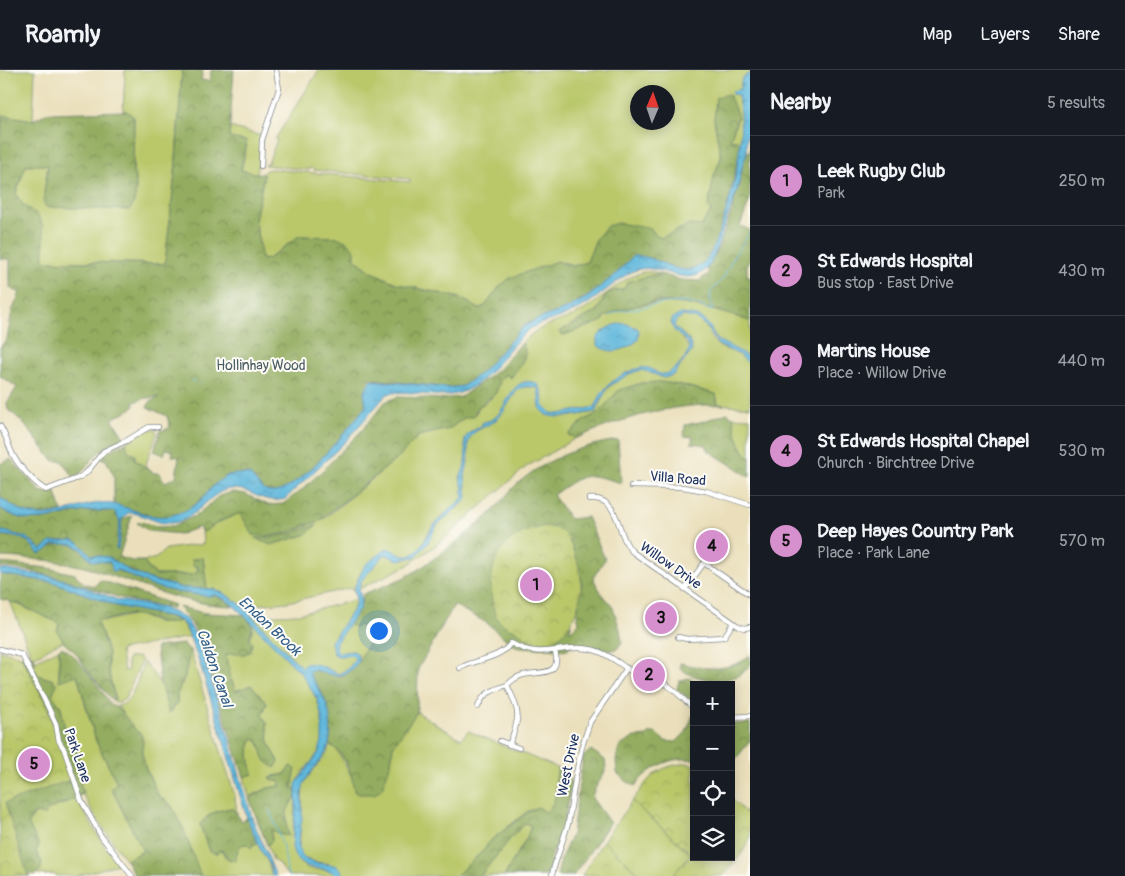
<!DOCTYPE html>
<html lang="en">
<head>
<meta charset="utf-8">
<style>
  body { margin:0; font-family:Pangolin,sans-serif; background:#20242c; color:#f1f3f6 }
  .controls { position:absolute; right:15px; bottom:15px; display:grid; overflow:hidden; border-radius:0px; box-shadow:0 2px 12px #0003 }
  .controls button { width:45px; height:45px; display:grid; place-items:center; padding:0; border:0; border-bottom:1px solid #363941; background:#171b24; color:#f1f3f6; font:25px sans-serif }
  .compass { position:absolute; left:630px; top:15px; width:45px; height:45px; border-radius:50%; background:#171b24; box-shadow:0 2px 12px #0003; rotate:2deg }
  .you { position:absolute; left:378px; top:560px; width:18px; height:18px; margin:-12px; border:4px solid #fff; border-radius:50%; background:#1a73e8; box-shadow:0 0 0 8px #1a73e833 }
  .badge { display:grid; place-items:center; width:32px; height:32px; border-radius:50%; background:#d690ce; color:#111; font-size:16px; font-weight:700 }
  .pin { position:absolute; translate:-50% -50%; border:2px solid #fff; box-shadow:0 1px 5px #0006 }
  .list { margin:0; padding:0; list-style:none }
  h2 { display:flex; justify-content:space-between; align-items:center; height:65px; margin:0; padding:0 20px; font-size:21px }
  h2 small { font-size:16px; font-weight:400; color:#9ea1a6 }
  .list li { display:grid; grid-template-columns:32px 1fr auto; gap:15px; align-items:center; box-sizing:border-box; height:90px; padding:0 20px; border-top:1px solid #363941 }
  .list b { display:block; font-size:19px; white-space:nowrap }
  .list p { margin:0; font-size:16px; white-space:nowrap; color:#9ea1a6 }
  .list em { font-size:16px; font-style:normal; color:#9ea1a6 }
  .icon { flex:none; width:28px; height:28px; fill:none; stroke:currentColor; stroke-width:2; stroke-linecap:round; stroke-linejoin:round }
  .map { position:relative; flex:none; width:750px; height:806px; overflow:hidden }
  header { display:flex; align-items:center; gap:30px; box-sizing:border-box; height:70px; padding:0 25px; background:#171b24; border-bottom:1px solid #363941 }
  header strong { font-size:24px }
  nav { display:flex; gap:28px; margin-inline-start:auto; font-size:18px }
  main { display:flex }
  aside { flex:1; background:#171b24 }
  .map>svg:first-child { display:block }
  .green { fill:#bac86a; stroke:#6a7c64; fill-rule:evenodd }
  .forest { fill:url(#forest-crowns); stroke:#576e5e; fill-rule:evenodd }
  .park { fill:url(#park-crowns); stroke:#6a7c64 }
  .water { fill:url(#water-ripples); stroke:#3c739c }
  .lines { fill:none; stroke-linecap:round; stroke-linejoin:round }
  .stream { stroke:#5eb7db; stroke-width:1 }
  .minor-casing { stroke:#82878c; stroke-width:6 }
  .minor { stroke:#fff; stroke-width:4.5 }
  .labels { text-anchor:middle; stroke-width:4; stroke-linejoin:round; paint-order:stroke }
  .park-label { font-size:14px; fill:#4b5d62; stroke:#fdfcf7 }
  .street-label { font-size:14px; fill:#1b2f5e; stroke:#fdfcf7 }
  .water-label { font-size:15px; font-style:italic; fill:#325f8a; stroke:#fdfcf7 }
</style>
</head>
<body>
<header>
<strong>Roamly</strong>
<nav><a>Map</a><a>Layers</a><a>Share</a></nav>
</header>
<main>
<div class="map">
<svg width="750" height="806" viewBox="0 0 750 806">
  <defs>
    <pattern id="forest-crowns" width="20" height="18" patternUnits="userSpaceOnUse" patternTransform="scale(1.25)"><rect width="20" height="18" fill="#93ac5e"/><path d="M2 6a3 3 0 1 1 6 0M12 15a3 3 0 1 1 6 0" fill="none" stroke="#778c51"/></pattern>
    <pattern id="park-crowns" width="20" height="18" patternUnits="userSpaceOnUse" patternTransform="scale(1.25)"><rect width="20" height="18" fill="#bac86a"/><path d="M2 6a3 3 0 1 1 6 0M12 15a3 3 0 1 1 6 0" fill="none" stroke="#9fac5e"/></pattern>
    <pattern id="water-ripples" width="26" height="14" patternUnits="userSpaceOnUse" patternTransform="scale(1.25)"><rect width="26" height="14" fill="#5eb7db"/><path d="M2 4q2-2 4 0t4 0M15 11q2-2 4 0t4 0" fill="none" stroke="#4d95b5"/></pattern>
  </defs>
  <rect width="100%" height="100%" fill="#fdfcf7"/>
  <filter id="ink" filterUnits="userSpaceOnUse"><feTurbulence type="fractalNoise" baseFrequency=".02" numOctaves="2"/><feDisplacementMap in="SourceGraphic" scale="10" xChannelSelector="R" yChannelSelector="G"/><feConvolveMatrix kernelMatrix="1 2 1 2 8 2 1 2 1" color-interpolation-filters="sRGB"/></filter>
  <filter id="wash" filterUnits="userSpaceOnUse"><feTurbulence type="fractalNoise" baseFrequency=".0096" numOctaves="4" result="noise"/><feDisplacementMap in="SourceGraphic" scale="20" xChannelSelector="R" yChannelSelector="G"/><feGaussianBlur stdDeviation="1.12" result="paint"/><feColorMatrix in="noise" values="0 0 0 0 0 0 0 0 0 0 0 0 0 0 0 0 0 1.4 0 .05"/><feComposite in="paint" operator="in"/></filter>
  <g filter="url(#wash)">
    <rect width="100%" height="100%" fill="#eadfba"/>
    <path class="green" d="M0,0h35l-2,50 -31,-5 -1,20h-1z
      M125,0h57l-7,104 -10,90 -122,-3 -1,-34 -6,-13 -15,-9 -5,-12 10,-29 22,1 -5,36 93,-21 -3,-8 1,-55 -8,-6h-3z
      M319,0h431v3l-8,5 -2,11 -5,4 3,2 4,32 -2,18 -3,-5h-7l8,-23 -24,2 7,39 -7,18 -2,35 -11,16 -12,-2 -28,13 -65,1 -9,23 -14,4 -9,-4 -85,47 -18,-11 -63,-14 -26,-12 -17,-13 -18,-22 -38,-1 -31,23 -6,1 -7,-40 9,-45 -3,-1 5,-4 6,-1 138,13v-3l-97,-9 -3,-3 -1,3 -44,-5 3,-2 9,-23 -2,-1zM638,22h30v30h-30z
      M230,57l32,9 -5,38 -16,-4 6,-25 -18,-7z
      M643,202h10l11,3h-11l-26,7 -2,6 -18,5 -10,18 -35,19c30,-10 62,-24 93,-27 27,-3 69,10 95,18v38l-11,-8 -18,-8 -25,-27 -15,-2 -10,8c3,5 7,11 11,16 10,12 8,13 -2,25 -4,5 -8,10 -15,11 -7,2 -11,-5 -17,-5 -25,-1 -42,17 -53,38l-36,7 -8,-1 -8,-8 -1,-13 -10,-10c-25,1 -23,26 -38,37 -3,2 -8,2 -12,4v3c-26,12 -14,15 -17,37 0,5 -3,10 -5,15l3,10v10c-11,10 -24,20 -33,32 -7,9 -9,24 -22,26 -9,2 -13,-6 -21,-7 -15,11 -29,21 -33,41l-2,1 -1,-3 -63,14 -46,4 -17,-12 -11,-5h-7l-4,-31 -7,7 2,6 -5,4h-39c-1,-5 -8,-7 -10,-14l12,-3 10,-9 37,-5 -1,-12 17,-10 21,-9 57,17 28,-12 74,-61 19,-21 31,-7 15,-11 6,-1 6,-4 3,-7c19,-7 15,-21 27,-32l5,4c7,-12 19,-22 11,-35 18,-19 33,-19 55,-29 24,-12 40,-34 66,-42z
      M684,246c29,3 20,19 35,30 5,4 13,4 18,8 5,2 9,6 13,10v43l-32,-3 -2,-10 -31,-8 -25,-4 -18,1 -23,7 -21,23 -15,8 -14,14 7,3 -50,29 -87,76 -31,22 -49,24 2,-8 24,-27 13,6 9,-1 20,-15 10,-19 30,-26 -2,-23 3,-15v-18l2,-6 6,-6 19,-10 8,-9 14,-22c6,-4 14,-4 21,-2l2,17 6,10 20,2 29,-5 13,-25 21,-13 11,-4 6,1 18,7 9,-3 19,-24 -3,-11 -15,-14 2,-6z
      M733,347l17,1v41c-12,-13 -14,-25 -17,-42z
      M148,359h7l2,4 -12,34 -10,-7v-5l-8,-5 -1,-8z
      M356,530l-2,8 -23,34 3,12 4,2 15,-1 2,3c-3,8 -9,13 -17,16 -10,-5 -19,-11 -31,-10l-4,5 -51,-53 46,-2z
      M10,531l47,21 2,2 -2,7 7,11c-11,1 -19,11 -30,14l-3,-1z
      M136,544c15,6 28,13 43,7l5,5 6,11 -70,13 4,21 4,-1 -1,-8 1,-4 10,-1 4,3 -17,39c-5,4 -10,4 -14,0h4l-7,-30v-16l-5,-16 -6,-14 1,-3 7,1z
      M251,552c30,32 73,62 72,110 0,5 0,10 -2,15 -6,15 -24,25 -25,42h-4l3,-20 -10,5 -12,2 8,5 -1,5 -12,2 -19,9 -5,-20 9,-3c-3,-12 -7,-24 0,-36 8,4 10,13 12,22l14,2 -10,-19 -2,-20 -5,-8 5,-12 -16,-18 -15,6 -8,-19 -2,-17 5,-2 12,2 10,-26z
      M348,554l8,3 3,-3 10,5v12l-10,20 -1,-6 -5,-4 -15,2 -3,-9z
      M59,579v31l18,-5 19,66 21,42 -6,5 33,63 -18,9c-9,-12 -46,-63 -46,-75 0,-3 2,-5 3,-8l-17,-40 -5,-30 -10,-12 2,-15 -15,-5 -5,-9 4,-6z
      M190,580l45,147 2,17 -5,-6c-13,2 -25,5 -32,17l9,26 13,-1 3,7h11l2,-9 5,-4h15l10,18 4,14h-71l-30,-71 -13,-10 -13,-28 -3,-15 1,-11 -26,-35c15,0 22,-31 27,-44l16,21 10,30 7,-9v-10l8,-18z
      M417,642l44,27 7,-8 90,37c-5,17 4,30 -12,45l-18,-2 -39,31 -4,7 -29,27h-113l-1,-5 -15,-8 -12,-1 -9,-3 -3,-2 -4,-8 4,-63 4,-8 20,-25 2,-8 7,3 17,31 38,-16 2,-17z
      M77,726c7,17 17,33 27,49 4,7 11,11 14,19l-41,12h-21l-1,-2 -10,1 -9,-2 5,-4 -13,-46 8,-10 28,-9z
      M296,727c1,21 -14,60 12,71 9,3 19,0 27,5v3h-47l-9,-12 -6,-4 -6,-15 5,-4 -1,-12 11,6c11,-14 -3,-21 14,-38z
      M632,731l59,53 -19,22h-30l-39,-35z
      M526,753l5,3c-5,19 -19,32 -26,50h-25l34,-42z"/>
    <path class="forest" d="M182,0h21l-2,10 9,1 1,-11h23l-5,68 18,3 -6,29 23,5 -9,45 7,40 6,-1 31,-23 38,1 11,5 7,9v8l17,13 26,12 63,14 18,11 6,-3 15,-20 10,-8 47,-17 16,5 14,-4 9,-23 11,-13 11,-3 31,5 12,10 28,-13 12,1 10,-15 -3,-4 6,-31 7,-18 -7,-39 2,-22 12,-3 2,2 8,21 -8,23h7c2,3 3,4 3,7 0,5 -2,11 -3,15 -3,21 -18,85 -32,99 -3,4 -9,7 -13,8 -21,6 -39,-15 -59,-13l-17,18 -27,22 -23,13 -28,10 -15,8 -41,45 -19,14 -14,2 -76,-9 -9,13 3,14c-17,19 -70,88 -96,87 -9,-1 -16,-13 -23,-19l-20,1 -13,9 -20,21 -9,6 -18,6h-11l-43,-12v-29l-8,-16 -6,-2 4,-5 22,-11c1,8 1,10 9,13v5l19,13h5l6,9 11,-5 3,-20 -7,-1 1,-5 -7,-2 -2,6 -10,-4 6,-20 10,-3 -3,-12 -20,-9 4,-6 8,-4 -13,1 -12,4v5l-22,12 13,20c-8,4 -16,6 -23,11 -11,7 -16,21 -28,28l-12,-17h-8c-15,-15 -28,-40 -46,-51l-1,-7 10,-16 -17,-11v-29l7,-8 5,-28 8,-18 -10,-5v-29h-10v-124l1,-1 1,-19 31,5 14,-7 79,-2 8,6 -1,55c5,11 4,27 -3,38l-84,-3 -3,-6 5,-36h-22l-10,28c8,17 9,11 21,22 10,10 6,33 7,46l121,3 10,-90z
      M750,76v54l-10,26 10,4v28l-3,7v11h3v45c-27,-9 -66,-21 -94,-19 -17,2 -37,8 -52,15l-1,4 -39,14 -5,-2 3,-3 35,-19 10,-18 18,-5 2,-6 26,-7h11l17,5 18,1 10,-8 -2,-4c14,-21 32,-77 35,-102 0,-6 4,-10 4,-15h3z
      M522,273c9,14 -4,23 -11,35l-5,-4 -5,5 -5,14 -19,15 -3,8 -10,2 -15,11 -31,7 -19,21 -80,64 -32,12 -19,3 -15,-1 -13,-22 -21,9 -17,11 -3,-6 -18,7 -12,-1 -20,-2 -12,-8 4,-1 19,5 13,-1 24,-11 22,-19 14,-4 12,2 23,11 15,-1 20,-15 19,-18 41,-42 22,-27 12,-5 43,2 21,-2 36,-26z
      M660,312l25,4 31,8 2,10 6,1c-51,-2 -101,13 -147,33l-9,-3 15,-14 15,-8 21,-23 23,-7z
      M727,343l6,4c3,17 5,29 17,42v18l-41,-26 -3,-6 -15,-2 2,-6 -9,-1 1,-11 19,-4z
      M618,370l3,43c-36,-11 -37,-10 -68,12l17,24 17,-2 18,42 -12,19 10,18 9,9 8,24 2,13 -5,7 -12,2 -18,-6 -18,1 -1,4 -50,-3 -8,-4 -23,-20 -33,-18 -36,64 -1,43 -24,34 -2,17 -6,17 -3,8 -7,6h-16l-5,-3c-1,-15 -10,-41 -25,-46 3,-18 1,-38 -8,-54 -4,-6 -8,-11 -12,-17l2,-5 26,7 7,-1 15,-14 10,-20v-12l-10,-4 -3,3 -8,-4 12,-16 3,-14c18,-7 36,-13 53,-23 23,-15 46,-33 67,-51 13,-10 22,-25 34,-36 27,-24 65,-39 101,-44zM570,470l12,43 -5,29 2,11 -9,9 1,-8c-17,20 -27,24 -50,10 -9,-5 -19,-9 -25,-18 -2,-3 -2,-9 -2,-12 -3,-18 -2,-33 5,-50z
      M11,389l29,32 8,2 7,-3 7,21c-26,7 -41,4 -62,-14v-33z
      M0,438c29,20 49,9 79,4 12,-2 23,-1 35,-1l6,10 -3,28 5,-30 10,-3 -13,41 13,4h12l5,9 5,2 1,3h38l5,-4v-5h-5l-1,-7 11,-1 4,31 -24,-1 -40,-11 -22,-11 -13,-9 -17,-2 -12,-12 -6,-3 -22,2 -10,8 -7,-8 -30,-11 -4,1z
      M318,454l-13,11 -34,10 -16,-7c23,0 42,-5 63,-14z
      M0,465c9,1 20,1 28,7 8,5 4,7 16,10 8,-9 25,-12 35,-4 6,4 8,9 15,12 5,2 10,1 16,2l3,8c8,0 14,5 21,8 16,7 65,18 81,17l20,11c-49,0 -94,-21 -140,-36 -31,-9 -63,-12 -95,-13z
      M0,493l48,5 27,6 10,10 10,2 5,-6 74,25 -2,4c-20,-5 -41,-7 -60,-14 -38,-12 -72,-25 -112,-28z
      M0,504l53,8 64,24 46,8 16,7c-16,6 -26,-3 -42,-6 -12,-3 -26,7 -39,5l-1,3 6,14 5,16v16l7,31 -4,-1 -23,-28 -13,-19 -10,-8 -8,-13 2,-7 -2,-2c-19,-8 -37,-19 -57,-23z
      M179,537l26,6 40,2c8,9 8,13 4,24l3,4 -2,9c-9,4 -15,0 -24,3l1,9 4,5 -3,3 8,19 15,-6 16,18 -5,12 5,8 2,20 10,19 -4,6c-3,-2 -8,-5 -10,-8 -5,-9 -2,-17 -12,-22 -7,12 -3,24 0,36l-9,3 -46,-140 -6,-13z
      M183,574l7,6 -5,26 -8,18v10l-8,9 -9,-30 -4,-36z
      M61,577c12,2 42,45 49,57 15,5 18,22 31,30l2,7 -1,11 3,15 13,28 13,10 12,23 18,48h-66l-9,-16 17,-9 -32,-63 6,-5 -21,-42 -19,-66 -18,6v-32z
      M26,585l8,1 2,6 -3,4 5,9 15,5 4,4 -5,11 9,12 5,30 10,5 7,36 -3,7 4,9 -36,16 -3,5 -10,-2 -7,10 11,22 -3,7 6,10 -1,7 -6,6 -6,-2 2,3h-10l3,-10 -2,-6 -10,-10 -12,-49 21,-145z
      M750,585v11c-3,2 -6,6 -9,8 -14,10 -49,6 -61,-6v-5c20,5 36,8 56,1 6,-3 10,-4 14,-9z
      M688,608l16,7h-10v19l-17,-15 2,-8z
      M693,645l1,45c-22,-5 -46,8 -59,26l-9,-5 -9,-8 -1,-13 4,-14 15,-9 12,-1 3,-3h5l10,8 11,1 10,-10z
      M750,653v18l-15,19 -4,1v-37z
      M591,680l14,10c4,18 -10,20 -13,38l18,25 -37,53h-16l5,-20 10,-22 11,-77z
      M290,696l6,3 -4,19 4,1v8c-11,11 -12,24 -7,39l-7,-1 -11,-5 1,11 -5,4 -18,-47 19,-10 12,-2v-5h-6l-4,-3 15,-4z
      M558,698l9,5 5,10 -10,48 -10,24 -4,21h-43c7,-18 21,-31 26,-50l-5,-3 -12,11 -34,42h-24l29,-27 4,-7 40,-31 9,-4 8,5c15,-13 7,-28 12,-44z
      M232,738l10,13 5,-3 11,26h-5l-2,4 -4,-4c-11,0 -9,9 -12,17l-7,-2 -6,-9 -6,4 -7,-3 -9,-26c7,-11 19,-15 32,-17z"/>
    <path class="park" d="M546,456c4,1 10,2 14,4 9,6 11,14 14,22 4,10 7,20 7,30 2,23 -14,64 -43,61 -7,-1 -11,-5 -17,-9 -9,-6 -22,-8 -26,-20 -7,-22 -6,-56 13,-72 10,-10 25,-13 38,-16z
      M0,580l21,6 26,50 26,73 -68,24 23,73h-28z
      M686,693l8,2v92h37v-59l19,19v22l-8,14 -19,23h-51l19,-22 -59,-53c19,-24 21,-33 54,-38z
      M603,771l39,35h-60z"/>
    <path class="water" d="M750,3v58l-3,4 -1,21 -3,7 -5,25 -27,75c-22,33 -52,-6 -80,9 -9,5 -17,12 -25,18 -11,9 -23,17 -35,23 -15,7 -32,8 -45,19 -22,19 -36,49 -64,60 -24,9 -50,-4 -75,2l-43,49 -59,56c-24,6 -36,-13 -56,-10 -19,3 -31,28 -52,33 -21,5 -33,-10 -49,-9l-6,6 -4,30h-2l4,-28 -6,-10c-12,0 -23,-1 -35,1 -31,5 -50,16 -79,-4v-11c11,9 24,17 38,18 20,3 45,-13 67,-12 25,2 46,20 71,11 10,-3 19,-8 26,-15 8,-9 14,-18 25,-23 7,-3 16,-2 23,-1 6,6 11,16 20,17 25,5 81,-67 96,-86l-2,-14 7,-12 78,8 14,-2 19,-14 41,-45 15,-8 28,-10 23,-13 27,-22 17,-18c29,-3 54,35 78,-3 20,-50 36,-104 27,-158l-6,-1 -1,-2 9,-3 2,-11z
      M681,244l15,2 9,5 5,6 7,13 22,11 11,8v5l-12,-10 -20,-9 -10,-17 -11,-9 -13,-3 -8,4 -2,6c7,9 18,13 18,25l-19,24 -9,3 -18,-7 -6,-1 -11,4 -21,13 -13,25c-12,1 -45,11 -53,-1 -4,-6 -2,-16 -4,-23 -7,-2 -15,-2 -21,2l-14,22 -8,9 -19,10 -6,6 -2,6v18l-3,15 2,23 -30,26 -10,19 -12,13 -17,3 -13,-6 -24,27 -2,8 2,10 -1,9 -25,36 3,9 15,-2 4,2 2,8c-14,17 -19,16 -38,11 -5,-2 -8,-3 -11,-1l-1,3c15,23 24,35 21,64 -2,22 -18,27 -26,46 -4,10 -1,23 -2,34 -1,10 -4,20 -3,30 1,4 2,7 5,10 9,7 23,5 33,8l5,5 1,5h-8l-1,-3c-15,-10 -37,2 -42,-27l4,-42v-20l23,-32 3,-11v-23l-4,-17 -16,-27 -59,-60 -16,-14 -12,-5 -6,1 -32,-4 -25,-6 -34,-16 -5,2 -3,-10 -18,-1 -12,-13 -8,-4h-18l-10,8 -5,2 -10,-12 -11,-5 -18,-2v-3l4,-1 24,7 13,12 10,-8 22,-2 6,3 12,12 17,2 23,15 24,9 28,7 31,1 11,5 14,9 63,65 3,-4c12,-2 22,5 33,10 8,-3 14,-8 17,-16l-3,-3 -14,1 -4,-2 -3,-12 23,-34 2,-8 -2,-12 11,-23 22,-16h4c26,22 32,-12 46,-27 8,-9 18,-16 26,-24v-10l-3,-10c2,-5 5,-10 5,-15 3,-22 -9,-25 17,-37v-3c3,-2 9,-2 11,-4 15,-10 17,-41 39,-37 11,2 10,14 11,23l8,8 8,1 36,-7c3,-6 5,-12 9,-17 7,-10 31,-25 44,-22 6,1 10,8 17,6 8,-1 26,-20 24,-28 -2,-9 -17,-11 -18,-24l2,-4z
      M624,253l13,5 2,2 -1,10c-12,10 -27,16 -41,5v-7c6,-8 16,-14 27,-15z
      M0,499l48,7 20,5 50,19 45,8 20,9 5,5 9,16 33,103 22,77 24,58h-4l-2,-11 -10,-16 -13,-31 -47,-154 -13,-34 -5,-8 -10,-5 -55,-11 -64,-24 -53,-8z"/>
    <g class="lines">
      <path class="stream" d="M609,246c8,-5 17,-6 26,-7 27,-6 52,-12 77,2l-2,-18 14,-16 10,-21 16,-24
        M192,310l3,2
        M199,314l3,1
        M269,740c9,21 17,40 18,63l3,3"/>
    </g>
  </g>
  <g filter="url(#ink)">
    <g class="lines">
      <defs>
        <path id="minor" d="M261,96l1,-26 17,-51 -3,-19
          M0,356c6,9 8,19 13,29 4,9 24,31 33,35l32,-12 8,-5 18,-22 22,-10 23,-14h9
          M631,416l52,1 23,4 44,14
          M589,429c34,-3 26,39 45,54l104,73 6,2 6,-1
          M685,519l19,-26 46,32
          M678,567l9,2 37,-2 9,-14
          M0,579l22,6 26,52 8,17 3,17 5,8 17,51 20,36 31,40
          M460,598c16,-9 40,-9 51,-25 32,19 53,-1 83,7 16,4 26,15 40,23 11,6 23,6 33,12 10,6 17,16 27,23
          M478,637c5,-15 16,-17 29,-22
          M731,647l19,-1
          M500,671l19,7
          M509,675c12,-29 11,-33 -2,-60 4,-4 8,-7 13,-9 17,-6 42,3 35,-25
          M552,806l1,-6 15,-46 8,-50 6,-28 8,-24 37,-54"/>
      </defs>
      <use href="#minor" class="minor-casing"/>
      <use href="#minor" class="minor"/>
    </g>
  </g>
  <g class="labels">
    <g class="park-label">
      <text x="261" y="300">Hollinhay Wood</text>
    </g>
    <g class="street-label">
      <text transform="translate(678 408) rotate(5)" y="5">Villa Road</text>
      <text transform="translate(671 495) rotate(35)" y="5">Willow Drive</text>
      <text transform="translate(78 685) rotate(71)" y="5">Park Lane</text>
      <text transform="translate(568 695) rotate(-78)" y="5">West Drive</text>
    </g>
    <g class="water-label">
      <text transform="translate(270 556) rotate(43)" y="5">Endon Brook</text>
      <text transform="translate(215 598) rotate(71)" y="5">Caldon Canal</text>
    </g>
  </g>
</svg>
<div class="controls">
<button>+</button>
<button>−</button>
<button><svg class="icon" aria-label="locate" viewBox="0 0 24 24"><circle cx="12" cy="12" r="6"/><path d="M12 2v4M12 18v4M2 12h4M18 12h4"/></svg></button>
<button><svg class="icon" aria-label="layers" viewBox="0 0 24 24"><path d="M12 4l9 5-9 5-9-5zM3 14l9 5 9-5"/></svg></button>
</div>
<svg class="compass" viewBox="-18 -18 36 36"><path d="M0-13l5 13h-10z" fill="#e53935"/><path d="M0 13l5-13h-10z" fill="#9ea1a6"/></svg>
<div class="you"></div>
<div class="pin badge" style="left:536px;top:515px">1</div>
<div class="pin badge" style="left:649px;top:605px">2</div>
<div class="pin badge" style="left:661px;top:548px">3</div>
<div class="pin badge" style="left:712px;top:476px">4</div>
<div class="pin badge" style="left:34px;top:694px">5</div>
</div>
<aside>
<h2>Nearby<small>5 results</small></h2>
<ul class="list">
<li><span class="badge">1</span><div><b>Leek Rugby Club</b><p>Park</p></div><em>250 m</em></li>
<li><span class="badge">2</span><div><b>St Edwards Hospital</b><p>Bus stop · East Drive</p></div><em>430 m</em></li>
<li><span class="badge">3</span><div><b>Martins House</b><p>Place · Willow Drive</p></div><em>440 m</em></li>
<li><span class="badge">4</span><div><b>St Edwards Hospital Chapel</b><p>Church · Birchtree Drive</p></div><em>530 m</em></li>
<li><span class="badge">5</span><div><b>Deep Hayes Country Park</b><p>Place · Park Lane</p></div><em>570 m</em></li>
</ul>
</aside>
</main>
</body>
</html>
